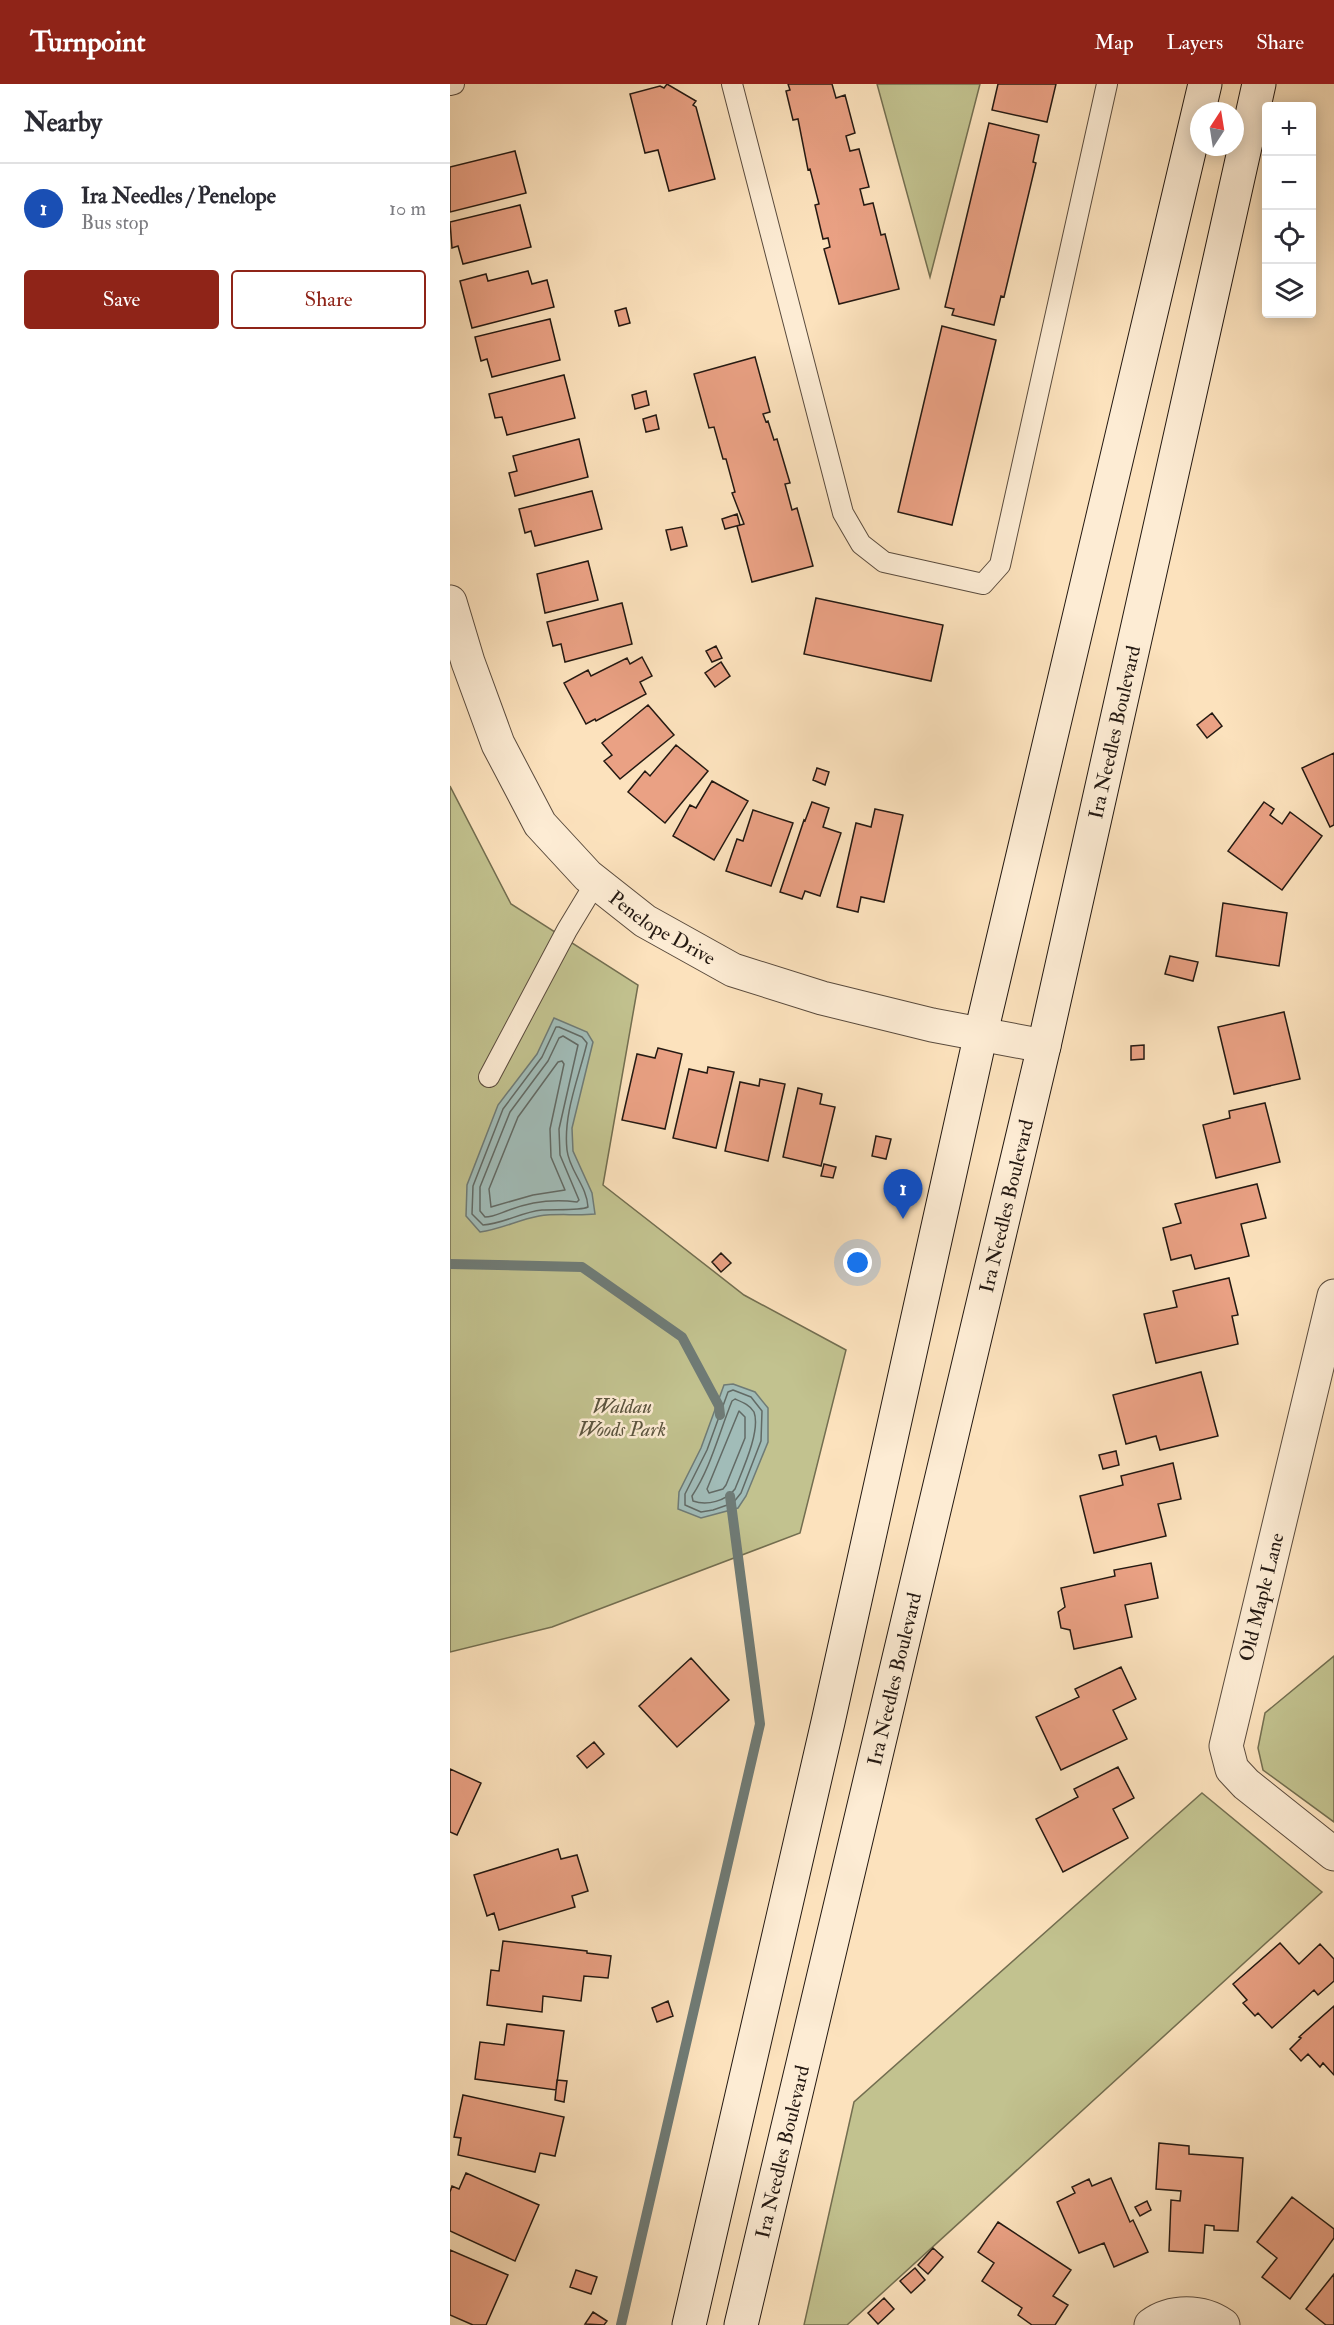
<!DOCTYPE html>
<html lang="en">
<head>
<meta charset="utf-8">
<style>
  body { margin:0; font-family:"IM FELL Double Pica",serif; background:#f2f2f3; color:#2b2b33 }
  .controls { position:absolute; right:18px; top:18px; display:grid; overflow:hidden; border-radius:6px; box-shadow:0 3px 15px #0003 }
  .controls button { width:54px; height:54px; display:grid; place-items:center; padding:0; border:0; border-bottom:2px solid #e1e1e2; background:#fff; color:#2b2b33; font:30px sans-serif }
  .compass { position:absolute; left:740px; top:18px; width:54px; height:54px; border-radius:50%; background:#fff; box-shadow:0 3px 15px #0003; rotate:12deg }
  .you { position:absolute; left:408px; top:1179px; width:21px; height:21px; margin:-15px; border:4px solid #fff; border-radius:50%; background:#1a73e8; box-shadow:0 0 0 9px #1a73e833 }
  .badge { display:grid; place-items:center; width:39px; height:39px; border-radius:50%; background:#8f2418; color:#fff; font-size:20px; font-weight:700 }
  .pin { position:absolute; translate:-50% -50px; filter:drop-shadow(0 2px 3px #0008) }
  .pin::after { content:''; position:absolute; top:32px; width:21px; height:18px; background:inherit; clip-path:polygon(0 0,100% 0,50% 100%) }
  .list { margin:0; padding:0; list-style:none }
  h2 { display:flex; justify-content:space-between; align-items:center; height:78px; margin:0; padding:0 24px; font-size:26px }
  h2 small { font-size:20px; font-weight:400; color:#7c7c81 }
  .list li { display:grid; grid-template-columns:39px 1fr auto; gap:18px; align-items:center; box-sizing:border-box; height:90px; padding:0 24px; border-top:2px solid #e1e1e2 }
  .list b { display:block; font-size:22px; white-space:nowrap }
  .list p { margin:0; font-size:20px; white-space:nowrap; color:#7c7c81 }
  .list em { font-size:20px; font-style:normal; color:#7c7c81 }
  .actions { display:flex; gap:12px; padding:18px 24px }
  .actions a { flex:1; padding:14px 0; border:2px solid #8f2418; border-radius:6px; text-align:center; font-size:21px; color:#8f2418 }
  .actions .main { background:#8f2418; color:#fff }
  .icon { flex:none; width:33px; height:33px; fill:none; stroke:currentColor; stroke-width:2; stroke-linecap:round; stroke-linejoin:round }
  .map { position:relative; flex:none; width:884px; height:2241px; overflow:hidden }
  header { display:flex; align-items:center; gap:36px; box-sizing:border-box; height:84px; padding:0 30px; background:#8f2418; color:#fff }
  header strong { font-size:28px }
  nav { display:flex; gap:33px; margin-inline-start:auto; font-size:21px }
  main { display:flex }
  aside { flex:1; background:#fff }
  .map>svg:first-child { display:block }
  .green { fill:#c2c28f; stroke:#736e50; stroke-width:1.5 }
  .water { fill:#a1bcb8; stroke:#6f7b76; stroke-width:1.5 }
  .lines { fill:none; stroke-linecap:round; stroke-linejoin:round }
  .shore { stroke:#626a65; stroke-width:1.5 }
  .stream { stroke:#6f7b76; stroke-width:10 }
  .building { fill:#eaa184; stroke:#241912; stroke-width:1.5 }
  .lane-casing { stroke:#5a4b3d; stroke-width:22 }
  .street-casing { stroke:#5a4b3d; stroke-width:35 }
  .secondary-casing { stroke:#241912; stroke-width:35 }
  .lane { stroke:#fdecd4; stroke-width:20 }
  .street { stroke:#fdecd4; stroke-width:33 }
  .secondary { stroke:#fdecd4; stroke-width:33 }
  .labels { text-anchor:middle; stroke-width:5; stroke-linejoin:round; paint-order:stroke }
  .street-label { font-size:20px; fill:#241912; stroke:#fdecd4 }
  .park-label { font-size:20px; font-style:italic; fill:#5b543e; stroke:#fdecd4 }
</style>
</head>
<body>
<header>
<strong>Turnpoint</strong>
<nav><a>Map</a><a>Layers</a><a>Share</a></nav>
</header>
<main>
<aside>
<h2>Nearby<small></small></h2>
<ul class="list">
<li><span class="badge" style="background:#1a4fb4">1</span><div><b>Ira Needles / Penelope</b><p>Bus stop</p></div><em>10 m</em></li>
</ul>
<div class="actions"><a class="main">Save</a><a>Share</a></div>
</aside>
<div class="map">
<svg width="884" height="2241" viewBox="0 0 884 2241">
  <rect width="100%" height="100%" fill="#fce2bd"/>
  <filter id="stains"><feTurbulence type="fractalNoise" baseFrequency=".00333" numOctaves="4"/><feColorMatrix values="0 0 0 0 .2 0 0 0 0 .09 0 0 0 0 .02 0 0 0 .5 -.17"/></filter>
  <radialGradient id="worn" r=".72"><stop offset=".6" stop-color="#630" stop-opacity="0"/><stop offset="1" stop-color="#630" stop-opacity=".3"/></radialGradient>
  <path class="green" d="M427,0h103l-50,193z
    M0,702l61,118 127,81 -35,200 141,110 102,55 -46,183 -248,94 -102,25z
    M884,1572v166l-71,-52 -5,-22 7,-35z
    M752,1709l120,99 -475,433h-43l50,-223z"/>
  <path class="water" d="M104,934l33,14 6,10 -21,86 1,23 19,42 3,21c-19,2 -37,-1 -56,2 -21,4 -38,13 -59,16l-14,-16 1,-31 31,-80 39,-51z
    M283,1300l22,8 13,16v34l-22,54 -8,12 -37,10 -23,-9 1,-17 22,-44 23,-63z"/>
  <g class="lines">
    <path class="shore" d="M106,943h3l23,10 5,6c-8,34 -24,71 -20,107 2,20 20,36 21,57 -8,4 -35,2 -46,3 -21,2 -39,14 -59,15l-11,-11 1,-28 30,-77 39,-52z
      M113,952l15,9 -19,84 1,26 19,45 -2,2c-22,-3 -47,0 -68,8 -9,3 -15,7 -24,7l-5,-6v-24l30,-75 38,-51 11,-23z
      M112,977l2,3 -14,65 1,28 14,33 -32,5 -42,12 -2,-18 29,-72 40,-55z
      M283,1306l18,7 11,14 -1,30 -20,52 -8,10 -20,7 -12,2 -16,-7v-11l22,-44 21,-58z
      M285,1315c7,3 15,6 19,13 7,19 -12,59 -19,77 -9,12 -28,17 -42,12l-1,-5c19,-29 27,-63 40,-95z
      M289,1327l6,6v21l-19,47 -3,4 -14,4 -2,-4z"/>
    <path class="stream" d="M0,1180l132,3 100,70 37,69 1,9
      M171,2241l139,-601 -30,-228"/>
  </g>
  <path class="building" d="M217,0l29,17 -3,4 3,2 19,72 -46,12 -11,-41 -13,3 -15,-59 30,-8 4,2z
    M338,0h44l4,14 9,-3 10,38 -9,3 4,15 9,-2 10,38 -9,2 4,16 9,-2 8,32 4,-1 14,55 -60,15 -15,-55 6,-2 -2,-9 -5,1 -8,-34 4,-1 -9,-35 -2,1 -10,-51 -5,1 -7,-29 4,-1z
    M548,0h58l-9,38 -55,-12z
    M539,39l50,12 -6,27 3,1 -32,134 -3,-1 -7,29 -42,-10 2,-6 -9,-2z
    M65,67l11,42 -76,19v-45z
    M70,121l11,42 -68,17 -5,-18 -6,2 -2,-26z
    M78,187l4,13 15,-4 7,27 -82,21 -12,-47 26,-7 2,7z
    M176,224l4,15 -11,3 -4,-15z
    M100,235l10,41 -68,17 -5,-18 -6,2 -6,-24z
    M492,242l54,14 -44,185 -54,-13z
    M305,273l15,55 -7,2 3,8 2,-1 6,19 3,-1 13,44 -5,1 7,26 5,-2 16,58 -61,16 -15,-56 7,-2 -12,-31 3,-1 -9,-33h-3l-9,-32 -5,1 -15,-54z
    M114,291l11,43 -68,17 -5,-18 -7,1 -6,-24z
    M196,307l3,14 -14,4 -3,-14z
    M206,331l3,14 -13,3 -3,-13z
    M129,355l9,38 -73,19 -6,-23 8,-2 -4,-15z
    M142,407l10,38 -67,17 -4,-15 -6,2 -6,-24z
    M287,430l3,11 -15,4 -3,-10z
    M232,443l5,19 -16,4 -5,-20z
    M138,477l10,39 -53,13 -8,-39z
    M366,514l127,27 -12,56 -127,-27z
    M172,519l10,41 -67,18 -4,-18 -8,2 -6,-24z
    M266,562l6,12 -10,4 -6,-11z
    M192,573l10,19 -12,6 6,12 -50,27 -1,-2 -9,5 -22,-41 24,-13 3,6 36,-18 3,6z
    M271,578l9,14 -15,11 -10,-14z
    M198,621l26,30 -54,44 -16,-18 8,-6 -10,-12z
    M762,629l10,13 -15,12 -10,-13z
    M226,661l32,26 -43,52 -37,-31 17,-21 5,5z
    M884,669v72l-4,2 -28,-59z
    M367,684l12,4 -4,13 -12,-5z
    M262,697l36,20 -34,59 -41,-24 17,-31 6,3z
    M362,718l17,6 -6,19 18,6 -21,63 -15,-5 -3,8 -22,-7 24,-72 1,1z
    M814,718l10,7 -4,6 12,9 8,-12 32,24 -40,54 -54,-39z
    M425,725l28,6 -19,87 -23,-5 -3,15 -21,-5 19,-84 15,4z
    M303,726l40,13 -22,63 -45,-15 11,-32 6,2z
    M773,819l64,10 -8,53 -63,-10z
    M720,872l28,6 -5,19 -28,-7z
    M834,928l16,67 -66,15 -16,-67z
    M694,961v14l-13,1v-14z
    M208,964l24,6 -17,75 -43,-9 15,-66 18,4z
    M258,983l26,5 -18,76 -43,-10 16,-69 18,4z
    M310,995l25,5 -17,77 -43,-10 15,-69 19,4z
    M348,1004l24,6 -2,10 15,3 -14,59 -38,-9z
    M815,1019l15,59 -64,16 -13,-53 27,-7 -1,-7z
    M426,1052l15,3 -5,20 -14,-3z
    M374,1080l12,3 -3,11 -12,-2z
    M807,1100l9,34 -25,6 8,32 -54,13 -4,-14 -20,5 -8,-32 18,-5 -6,-19z
    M271,1169l10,10 -10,9 -9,-10z
    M779,1194l9,37 -6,1 6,28 -82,19 -12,-49 33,-7 -4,-16z
    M751,1288l17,64 -58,14 -4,-14 -30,8 -13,-49z
    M666,1367l3,14 -16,4 -4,-14z
    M723,1379l8,36 -23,5 8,32 -72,17 -14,-57 43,-11 -2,-9z
    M701,1479l7,35 -33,7 7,32 -58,12 -4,-19 -9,-2 -3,-16 7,-5 -4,-19 54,-12 -1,-6z
    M241,1574l38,42 -52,47 -38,-41z
    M671,1583l15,32 -23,11 14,29 -66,31 -25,-53 43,-20 -4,-8z
    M144,1658l10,12 -17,14 -10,-12z
    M668,1683l16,31 -21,11 15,29 -65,34 -27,-53 42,-22 -4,-8z
    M0,1685l31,14 -24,52 -7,-3z
    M108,1765l3,10 16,-4 11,36 -16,5 3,11 -76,23 -5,-17 -7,3 -13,-41z
    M53,1857l84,10v2l24,3 -3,22 -24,-2 -3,25 -38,-5 -1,16 -55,-7 4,-35 8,1z
    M830,1859l19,21 21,-20 14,15v22l-16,14 -4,-5 -42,38 -14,-15 -3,3 -12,-13 4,-3 -14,-16z
    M218,1917l5,15 -16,6 -5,-14z
    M884,1922v69l-11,-12 -3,4 -12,-13 -7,7 -11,-12 11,-11 -2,-1z
    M57,1940l57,7 -8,59 -81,-11 5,-37 24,3z
    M107,1996l10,1 -3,21 -9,-2z
    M13,2011l101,22 -9,39 -15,-3 -5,19 -77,-17 3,-17 -7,-1z
    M709,2059l30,3v8l54,4 -5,73 -24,-1v-4l-9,-1 -2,28 -34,-2 2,-51 9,1 1,-10 -25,-2z
    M16,2089l73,32 -24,56 -65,-30v-39l2,-6 7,3z
    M661,2094l19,44 3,-2 15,32 -34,15 -10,-24 -25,10 -22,-51 18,-9 -3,-6 17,-8 3,7z
    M842,2113l42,32v9l-44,61 -28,-22 15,-19 -20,-16z
    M697,2117l4,9 -11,6 -5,-9z
    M548,2138l73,48 -18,26 15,9 -13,20h-23l-14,-10 4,-7 -40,-27 12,-18 -16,-11z
    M483,2164l10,9 -15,17 -10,-9z
    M0,2166l58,25 -22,50h-13l-23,-10z
    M465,2184l10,12 -14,13 -11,-12z
    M126,2186l21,7 -6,17 -21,-7z
    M884,2190v51h-8l-20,-16z
    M434,2214l10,11 -16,15 -10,-11z
    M143,2228l14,9 -3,4 -19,-1z"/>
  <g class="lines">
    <defs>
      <path id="lane" d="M282,0l111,429 18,31 23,18 99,22 17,-19 107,-481
        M0,1l4,-1
        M39,993l78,-147 29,-48"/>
      <g id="street">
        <path id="s1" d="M0,518l18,60 30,82 42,80 48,52 57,45 88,49 89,28 110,27 112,21"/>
        <path d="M884,1212l-108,450 6,23 14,15 88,70"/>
        <path d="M701,2241c20,-15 51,-15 72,0"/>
      </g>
      <g id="secondary">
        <path d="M239,2241l139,-603 153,-689 224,-949"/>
        <path id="s2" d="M291,2241l303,-1279 215,-962"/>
      </g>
    </defs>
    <use href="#lane" class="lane-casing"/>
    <use href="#street" class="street-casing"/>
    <use href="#secondary" class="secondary-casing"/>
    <use href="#lane" class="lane"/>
    <use href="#street" class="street"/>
    <use href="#secondary" class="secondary"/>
  </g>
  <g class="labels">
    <g class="street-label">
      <text dy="7" stroke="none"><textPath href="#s2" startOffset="1636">Ira Needles Boulevard</textPath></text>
      <text dy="7" stroke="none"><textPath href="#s1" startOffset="402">Penelope Drive</textPath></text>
      <text dy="7" stroke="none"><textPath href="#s2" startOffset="1150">Ira Needles Boulevard</textPath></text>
      <text transform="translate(811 1513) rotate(-76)" y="7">Old Maple Lane</text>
      <text dy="7" stroke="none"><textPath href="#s2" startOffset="664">Ira Needles Boulevard</textPath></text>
      <text dy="7" stroke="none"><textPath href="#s2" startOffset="178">Ira Needles Boulevard</textPath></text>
    </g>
    <g class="park-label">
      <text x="172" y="1329">Waldau<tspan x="172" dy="23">Woods Park</tspan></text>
    </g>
  </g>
  <rect width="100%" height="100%" filter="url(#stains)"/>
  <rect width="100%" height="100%" fill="url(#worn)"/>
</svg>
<div class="controls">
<button>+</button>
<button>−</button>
<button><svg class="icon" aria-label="locate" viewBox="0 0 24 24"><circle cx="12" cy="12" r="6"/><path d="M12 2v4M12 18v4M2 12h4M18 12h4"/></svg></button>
<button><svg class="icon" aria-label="layers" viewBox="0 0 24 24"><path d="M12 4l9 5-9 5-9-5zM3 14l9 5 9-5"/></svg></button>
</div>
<svg class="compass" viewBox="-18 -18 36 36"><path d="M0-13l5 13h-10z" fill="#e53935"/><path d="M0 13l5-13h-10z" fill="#7c7c81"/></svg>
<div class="you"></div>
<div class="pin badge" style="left:453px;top:1135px;background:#1a4fb4">1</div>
</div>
</main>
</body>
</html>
